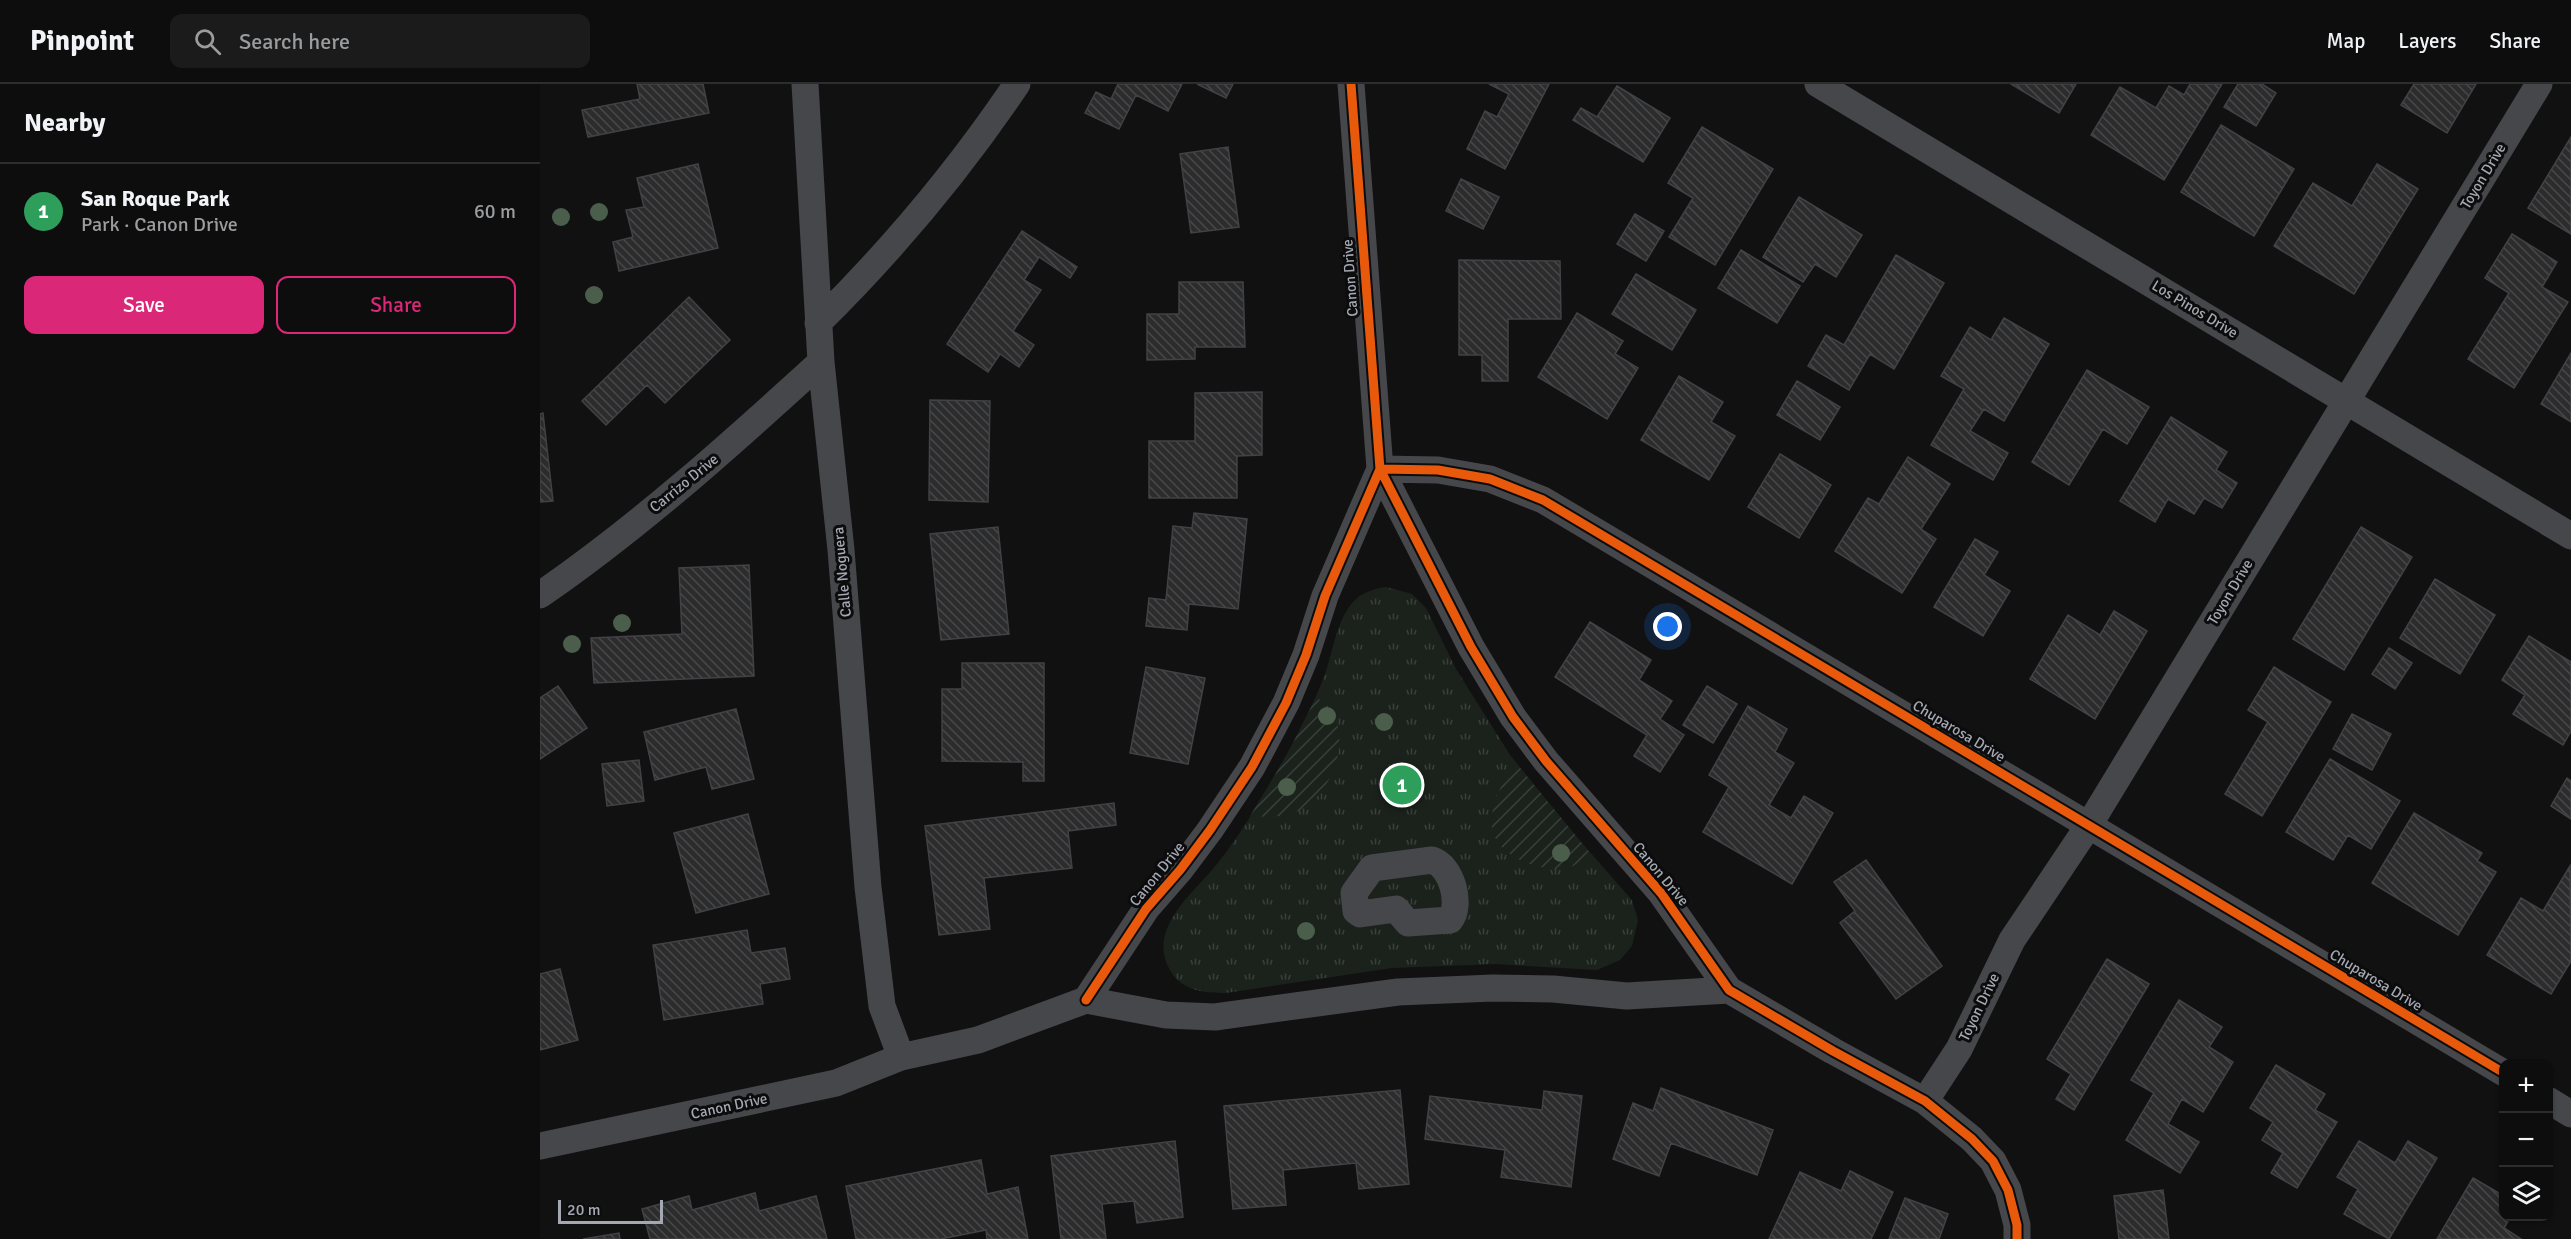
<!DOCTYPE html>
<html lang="en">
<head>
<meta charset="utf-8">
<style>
  body { margin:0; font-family:Signika,sans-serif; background:#1b1b1c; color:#f1f3f6 }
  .controls { position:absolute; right:18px; bottom:18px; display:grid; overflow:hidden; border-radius:12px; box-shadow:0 2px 4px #0004 }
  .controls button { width:54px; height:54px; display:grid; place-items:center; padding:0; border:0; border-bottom:2px solid #2d2d2e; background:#0d0d0e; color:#f1f3f6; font:30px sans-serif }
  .scale { position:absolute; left:18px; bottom:15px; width:105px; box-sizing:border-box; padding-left:6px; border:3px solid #a3a8b2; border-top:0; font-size:16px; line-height:21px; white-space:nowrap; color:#a3a8b2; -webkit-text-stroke:4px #0c0c0d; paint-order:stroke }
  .you { position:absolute; left:1128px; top:543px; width:21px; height:21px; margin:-15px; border:4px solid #fff; border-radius:50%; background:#1a73e8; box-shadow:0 0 0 9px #1a73e833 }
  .badge { display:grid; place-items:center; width:39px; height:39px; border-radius:50%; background:#db2777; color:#fff; font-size:20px; font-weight:700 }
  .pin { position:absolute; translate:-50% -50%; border:3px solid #fff; box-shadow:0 2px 6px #0006 }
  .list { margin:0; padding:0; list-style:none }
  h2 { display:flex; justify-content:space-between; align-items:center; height:78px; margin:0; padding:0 24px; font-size:26px }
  h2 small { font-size:20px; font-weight:400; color:#9a9c9e }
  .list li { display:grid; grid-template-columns:39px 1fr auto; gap:18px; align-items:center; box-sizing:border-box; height:96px; padding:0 24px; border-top:2px solid #2d2d2e }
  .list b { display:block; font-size:22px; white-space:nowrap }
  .list p { margin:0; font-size:20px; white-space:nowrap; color:#9a9c9e }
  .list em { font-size:20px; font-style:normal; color:#9a9c9e }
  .actions { display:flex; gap:12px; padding:18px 24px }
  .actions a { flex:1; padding:14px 0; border:2px solid #db2777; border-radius:12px; text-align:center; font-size:21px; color:#db2777 }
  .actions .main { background:#db2777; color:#fff }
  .icon { flex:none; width:33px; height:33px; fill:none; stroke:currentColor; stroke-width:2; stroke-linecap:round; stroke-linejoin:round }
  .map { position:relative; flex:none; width:2031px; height:1155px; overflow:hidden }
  header { display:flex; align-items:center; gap:36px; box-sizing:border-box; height:84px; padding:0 30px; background:#0d0d0e; border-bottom:2px solid #2d2d2e }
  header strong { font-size:28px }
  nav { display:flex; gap:33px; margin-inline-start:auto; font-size:21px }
  .search { width:420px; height:54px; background:#1b1b1c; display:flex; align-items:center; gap:15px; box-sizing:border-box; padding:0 21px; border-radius:12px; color:#9a9c9e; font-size:22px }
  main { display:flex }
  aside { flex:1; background:#0d0d0e }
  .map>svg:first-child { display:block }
  .park { fill:url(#park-tufts) }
  .garden { fill:url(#garden-furrows) }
  .building { fill:url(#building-back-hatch); stroke:#414245; stroke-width:1.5 }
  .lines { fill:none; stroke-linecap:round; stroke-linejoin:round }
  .street { stroke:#46474a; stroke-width:27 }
  .cycleway-casing { stroke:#0c0c0d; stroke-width:13 }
  .cycleway { stroke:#e8590c; stroke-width:9 }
  .tree { fill:#4b5e4c }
  .labels { text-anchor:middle; stroke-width:6; stroke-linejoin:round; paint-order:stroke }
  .street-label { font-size:15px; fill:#a3a8b2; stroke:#0c0c0d }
</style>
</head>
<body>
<header>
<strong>Pinpoint</strong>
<div class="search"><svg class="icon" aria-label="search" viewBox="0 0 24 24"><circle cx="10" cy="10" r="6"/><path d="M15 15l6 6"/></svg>Search here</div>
<nav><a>Map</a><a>Layers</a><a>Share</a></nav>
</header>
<main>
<aside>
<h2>Nearby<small></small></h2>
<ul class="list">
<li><span class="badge" style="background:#2e9e5b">1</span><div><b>San Roque Park</b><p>Park · Canon Drive</p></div><em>60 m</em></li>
</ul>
<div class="actions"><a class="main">Save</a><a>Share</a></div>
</aside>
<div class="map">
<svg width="2031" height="1155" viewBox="0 0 2031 1155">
  <defs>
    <pattern id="park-tufts" width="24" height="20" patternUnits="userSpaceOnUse" patternTransform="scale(1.5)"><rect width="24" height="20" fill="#1b221c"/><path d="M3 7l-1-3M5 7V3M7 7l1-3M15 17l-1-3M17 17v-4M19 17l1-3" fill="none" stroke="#393f3b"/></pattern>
    <pattern id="garden-furrows" width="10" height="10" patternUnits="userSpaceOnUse" patternTransform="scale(1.5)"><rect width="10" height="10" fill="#1b221c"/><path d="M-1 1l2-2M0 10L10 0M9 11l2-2" fill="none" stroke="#393f3b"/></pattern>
    <pattern id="building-back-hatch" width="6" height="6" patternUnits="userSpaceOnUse" patternTransform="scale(1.5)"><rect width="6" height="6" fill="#2c2c2d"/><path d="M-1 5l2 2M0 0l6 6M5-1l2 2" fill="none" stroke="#474849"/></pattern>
  </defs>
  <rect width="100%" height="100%" fill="#111112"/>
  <path class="park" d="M846,503l26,7 14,14 30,61 54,86 63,78 59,67 6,20 -6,26 -12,14 -23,10 -102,-6 -103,4 -166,25c-22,0 -44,-2 -56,-23 -25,-43 28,-80 51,-111 24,-31 44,-66 63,-100 15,-26 29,-54 40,-82 9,-24 12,-57 30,-76 8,-9 20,-12 32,-14z"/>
  <path class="garden" d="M776,613c5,4 11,7 14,12 22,30 2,85 -30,101 -16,8 -32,7 -50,6l37,-61z
    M976,679l75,91c-8,5 -15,12 -24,14 -26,5 -72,-12 -75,-41 -2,-24 11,-46 24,-64z"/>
  <path class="building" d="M97,0h66l6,29 -121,24 -6,-27 58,-11z
    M578,0h64l-14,27 -32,-16 -17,34 -34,-16 11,-21 15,7z
    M657,0h36l-7,14z
    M949,0h60l-44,85 -38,-20 18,-38 12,6 12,-23z
    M1471,0h65l-17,29z
    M1650,0h32l-58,96 -73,-45 29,-48 36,21 13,-22 15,9z
    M1698,0h24l14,9 -20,33 -32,-19z
    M1874,0h62l-29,49 -46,-28z
    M1077,2l53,32 -27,44 -70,-42 8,-12 16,9z
    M1681,41l73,44 -40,67 -73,-44z
    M1162,43l71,42 -58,96 -46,-28 24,-39 -25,-15z
    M2031,53v97l-43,-26z
    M688,63l11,80 -48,6 -11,-79z
    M158,80l20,84 -99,23 -6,-29 20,-5 -7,-27 18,-3 -7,-29z
    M1837,80l41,25 -64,105 -80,-48 39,-63 39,23z
    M921,95l38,18 -16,32 -37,-18z
    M1259,113l63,38 -26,42 -21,-13 -12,18 -40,-25z
    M1095,130l29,17 -18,30 -29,-17z
    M482,147l55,36 -7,11 -31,-21 -15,23 17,10 -28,41 21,14 -15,22 -19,-13 -12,18 -41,-28z
    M1972,150l45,28 -15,25 26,15 -54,86 -46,-29 41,-66 -24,-15z
    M1201,166l59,36 -23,37 -59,-35z
    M1356,171l48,28 -50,86 -24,-15 -21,36 -41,-24 18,-31 18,10z
    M919,176l101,1 1,58h-53v62h-26v-26h-23z
    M1096,190l60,36 -24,40 -60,-36z
    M639,198h64l2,65h-50v12l-48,1v-46h32z
    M149,213l41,43 -65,63 -18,-18 -41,40 -24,-24z
    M1037,229l46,28 -8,13 23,14 -31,51 -69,-42z
    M1464,234l45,26 -45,77 -20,-12 -14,22 38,22 -15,27 -62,-35 33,-56 -23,-13 29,-49 21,13z
    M2031,269v69l-30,-18z
    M1547,286l62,37 -22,37 -24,-15 -34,56 -37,-23z
    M1139,292l44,26 -12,20 24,14 -26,44 -68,-40z
    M1257,297l43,26 -20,33 -43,-25z
    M722,308v63l-25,1v42h-88v-57h46v-48z
    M390,316l60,1 -2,101 -59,-2z
    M3,329l10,88 -13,1v-88z
    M1631,333l56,35 -11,18 21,13 -15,25 -18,-10 -10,16 -26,-15 -13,23 -35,-21z
    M1240,370l51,31 -32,53 -51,-31z
    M1368,373l42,27 -29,45 15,10 -34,54 -67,-42 33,-53 11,6z
    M654,429l53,6 -9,90 -49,-5 -2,26 -41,-4 3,-28 17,2 7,-74 19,2z
    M458,443l11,107 -68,6 -11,-106z
    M1821,443l51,30 -68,113 -51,-31z
    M1435,455l23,13 -14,23 26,16 -27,45 -49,-29z
    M209,481l5,111 -160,7 -3,-45 91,-4 -3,-66z
    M1895,495l60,36 -35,59 -60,-36z
    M1574,527l33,20 -52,88 -65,-40 38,-64 32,20z
    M1050,538l61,38 -12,20 33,21 -12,18 24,16 -24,37 -26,-16 13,-21 -92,-58z
    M1989,552l42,26v69l-8,14 -50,-31 12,-19 -23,-15z
    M1849,564l23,15 -17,26 -23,-15z
    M422,579h82v118h-21v-19l-81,-1v-72h20z
    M606,583l59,11 -17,86 -58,-11z
    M1734,583l57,35 -69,114 -37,-22 43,-72 -20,-12z
    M18,602l29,42 -47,31v-61z
    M1167,602l30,18 -24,39 -30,-18z
    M1208,622l39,23 -12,23 19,11 -25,42 22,13 13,-22 29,17 -41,71 -89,-52 26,-45 -20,-12z
    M196,625l18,70 -42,10 -6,-22 -51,13 -11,-48z
    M1812,630l39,20 -19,36 -39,-21z
    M1790,675l70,42 -29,48 -23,-14 -15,25 -47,-28z
    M99,676l5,41 -37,5 -5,-42z
    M2027,694l4,3v38l-20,-13z
    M574,719l2,22 -48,6 4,37 -88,10 6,51 -51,6 -14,-109z
    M1874,729l68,40 -5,8 19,11 -38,63 -86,-52z
    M208,730l21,80 -73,19 -22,-80z
    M1326,776l76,106 -46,33 -56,-76 15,-12 -21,-29z
    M2030,782l1,95 -20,33 -64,-39 34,-57 22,13z
    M207,846l4,23 34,-5 5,31 -30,5 3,20 -99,16 -11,-75z
    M1567,875l42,25 -75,126 -18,-11 15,-25 -24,-15z
    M20,885l18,71 -38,10v-76z
    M1639,916l43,27 -13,20 24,15 -30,50 -21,-13 -14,25 31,18 -19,31 -54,-33 28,-47 -23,-13z
    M1736,981l49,29 -10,16 22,12 -40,66 -26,-15 12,-20 -21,-13 11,-18 -23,-14z
    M1121,1004l112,42 -16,45 -86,-32 -12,33 -46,-17 20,-56 20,8z
    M860,1006l9,94 -50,5 -3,-26 -73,7 3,35 -53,4 -9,-103z
    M1004,1007l38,5 -11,91 -70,-10 4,-27 -80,-11 5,-43 112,14z
    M635,1057l8,76 -46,6 -3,-22 -32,3 4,35h-45l-10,-83z
    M1819,1057l36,22 13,-22 29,17 -48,81 -45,-25 14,-25 -21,-12z
    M441,1076l6,34 31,-7 10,52h-41l-1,-9 -45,9h-85l-10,-53z
    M1310,1087l43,21 -22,47h-102l31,-67 41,19z
    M1933,1094l31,18v20h7l-7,12 17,11h-84z
    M1623,1106l6,49h-50l-5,-43z
    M215,1109l4,18 57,-15 11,43h-177l-8,-30 47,-13 3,14z
    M1365,1114l43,16 -9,25h-50z
    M79,1149l1,6h-37z"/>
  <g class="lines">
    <path class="street" d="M265,0l16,278 20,188 27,337 14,119 19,51
      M811,0l29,385 91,178 42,70 33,44 115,132 68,97 104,61 92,50 47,38 21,22 15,29 9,35v14
      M1278,0l753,452
      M278,239c74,-73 141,-153 199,-239
      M0,511c100,-69 191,-151 281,-233
      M892,776c20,6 30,45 18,60l-42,3 -12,-14 -36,5 -4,-3 -2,-18 18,-25z
      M546,916l60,-91 34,-39 30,-40 42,-63 34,-64 20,-48 19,-59 55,-127 58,1 52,9 53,21 961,573
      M2008,1016l23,14
      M1385,1017l34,-52 53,-109 77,-115 450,-741
      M0,1062l296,-63 65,-26 77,-17 108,-40 80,15 49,2 183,-25 95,-4 60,1 74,7 102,-6"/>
    <defs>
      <path id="cycleway" d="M811,0l29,385 91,178 42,70 33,44 115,132 68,97 104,61 92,50 47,38 21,22 15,29 9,35v14
        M546,916l60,-91 34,-39 30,-40 42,-63 34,-64 20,-48 19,-59 55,-127 58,1 52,9 53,21 961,573"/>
    </defs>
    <use href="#cycleway" class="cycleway-casing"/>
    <use href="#cycleway" class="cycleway"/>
  </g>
  <g class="tree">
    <circle cx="59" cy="128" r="9"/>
    <circle cx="21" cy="133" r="9"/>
    <circle cx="54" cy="211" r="9"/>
    <circle cx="82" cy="539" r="9"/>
    <circle cx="32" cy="560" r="9"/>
    <circle cx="787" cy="632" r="9"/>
    <circle cx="844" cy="638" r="9"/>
    <circle cx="747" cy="703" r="9"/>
    <circle cx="1021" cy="769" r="9"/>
    <circle cx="766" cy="847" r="9"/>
  </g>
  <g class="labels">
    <g class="street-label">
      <text transform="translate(1943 92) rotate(-59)" y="5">Toyon Drive</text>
      <text transform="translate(810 194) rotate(-94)" y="5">Canon Drive</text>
      <text transform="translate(1655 225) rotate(31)" y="5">Los Pinos Drive</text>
      <text transform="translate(144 399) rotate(-39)" y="5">Carrizo Drive</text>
      <text transform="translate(302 488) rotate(-95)" y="5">Calle Noguera</text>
      <text transform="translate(1690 508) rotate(-59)" y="5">Toyon Drive</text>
      <text transform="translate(1419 647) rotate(31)" y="5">Chuparosa Drive</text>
      <text transform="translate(617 790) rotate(-51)" y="5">Canon Drive</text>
      <text transform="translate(1121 790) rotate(50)" y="5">Canon Drive</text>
      <text transform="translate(1836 896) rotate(31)" y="5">Chuparosa Drive</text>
      <text transform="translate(1439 923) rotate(-64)" y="5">Toyon Drive</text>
      <text transform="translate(189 1022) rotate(-12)" y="5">Canon Drive</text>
    </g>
  </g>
</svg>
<div class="controls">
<button>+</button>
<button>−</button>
<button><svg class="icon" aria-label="layers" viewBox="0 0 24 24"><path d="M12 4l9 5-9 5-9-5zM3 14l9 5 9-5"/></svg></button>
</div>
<div class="scale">20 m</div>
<div class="you"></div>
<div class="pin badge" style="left:862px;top:701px;background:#2e9e5b">1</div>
</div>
</main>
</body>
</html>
